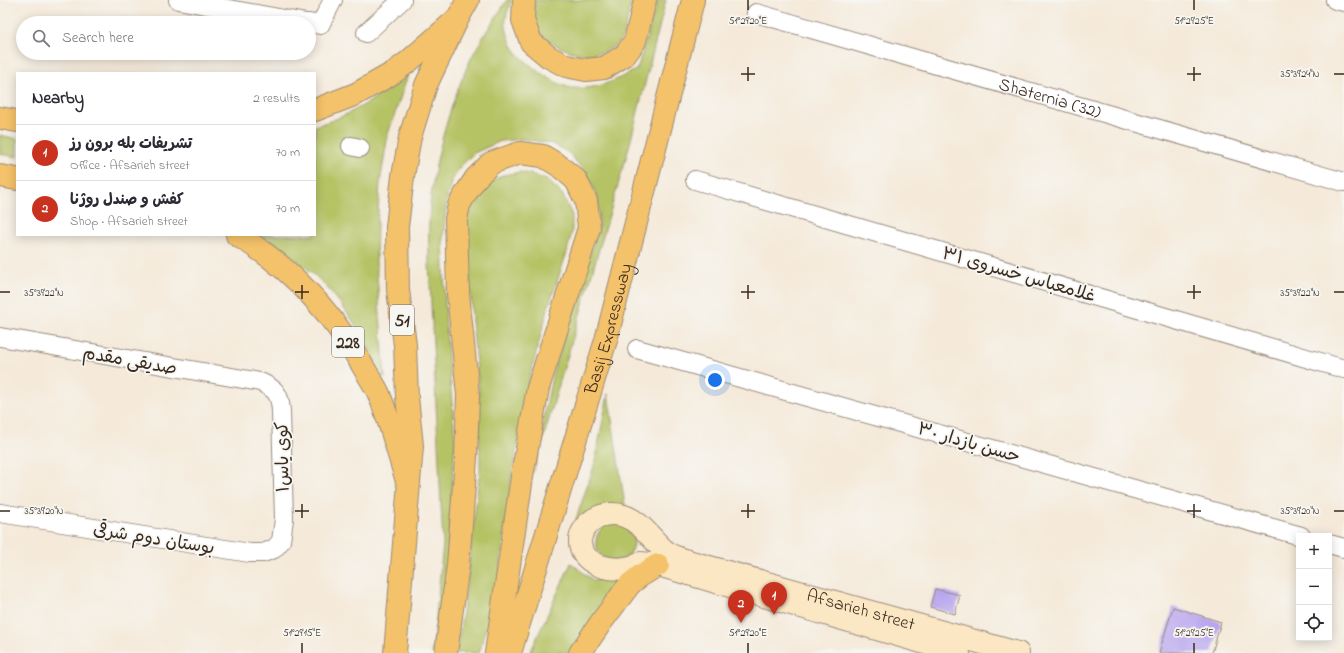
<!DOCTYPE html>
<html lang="en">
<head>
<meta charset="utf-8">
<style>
  body { margin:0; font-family:"Indie Flower","Playpen Sans Arabic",sans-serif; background:#f7f7f7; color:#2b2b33 }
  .controls { position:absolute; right:12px; bottom:12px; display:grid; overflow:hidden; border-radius:0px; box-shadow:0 2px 10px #0003 }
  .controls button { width:36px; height:36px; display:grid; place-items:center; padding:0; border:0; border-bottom:1px solid #e1e1e2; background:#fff; color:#2b2b33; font:20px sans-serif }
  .you { position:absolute; left:715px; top:380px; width:14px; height:14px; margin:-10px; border:3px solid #fff; border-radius:50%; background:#1a73e8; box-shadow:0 0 0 6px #1a73e833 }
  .badge { display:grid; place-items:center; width:26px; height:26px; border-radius:50%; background:#c8321e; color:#fff; font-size:13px; font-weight:700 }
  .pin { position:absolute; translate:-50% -33px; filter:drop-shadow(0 1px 2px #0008) }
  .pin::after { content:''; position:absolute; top:21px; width:14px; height:12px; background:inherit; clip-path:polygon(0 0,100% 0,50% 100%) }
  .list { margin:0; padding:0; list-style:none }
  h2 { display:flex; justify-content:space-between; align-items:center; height:52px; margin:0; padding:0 16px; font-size:17px }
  h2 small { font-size:13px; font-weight:400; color:#7c7c81 }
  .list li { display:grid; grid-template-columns:26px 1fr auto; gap:12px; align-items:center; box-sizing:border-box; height:56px; padding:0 16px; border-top:1px solid #e1e1e2 }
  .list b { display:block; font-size:15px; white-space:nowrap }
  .list p { margin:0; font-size:13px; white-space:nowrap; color:#7c7c81 }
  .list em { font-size:13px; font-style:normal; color:#7c7c81 }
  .icon { flex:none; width:22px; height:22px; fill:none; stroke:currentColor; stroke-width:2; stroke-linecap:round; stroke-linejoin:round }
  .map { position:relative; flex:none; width:1344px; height:653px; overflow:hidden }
  .search { position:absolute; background:#fff; box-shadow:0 2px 10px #0003; left:16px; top:16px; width:300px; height:44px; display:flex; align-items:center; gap:10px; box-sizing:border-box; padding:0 14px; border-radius:22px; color:#7c7c81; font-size:15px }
  .panel { position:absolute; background:#fff; box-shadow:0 2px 10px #0003; left:16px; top:72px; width:300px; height:164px; border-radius:0px }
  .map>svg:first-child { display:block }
  .green { fill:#b6c365; stroke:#787642 }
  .building { fill:#b7a4ee }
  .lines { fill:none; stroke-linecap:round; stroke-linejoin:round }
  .minor-casing { stroke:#988a7c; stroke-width:20 }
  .secondary-casing { stroke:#988a7c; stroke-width:24 }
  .primary-casing { stroke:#988a7c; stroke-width:24 }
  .trunk-casing { stroke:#988a7c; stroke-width:24 }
  .minor { stroke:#fff; stroke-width:18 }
  .secondary { stroke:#fbe7c3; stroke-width:22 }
  .primary { stroke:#f4c26a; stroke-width:22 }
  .trunk { stroke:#f4c26a; stroke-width:22 }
  .ticks { fill:none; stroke:#3b2a1e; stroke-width:1.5 }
  .labels { text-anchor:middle; stroke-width:3.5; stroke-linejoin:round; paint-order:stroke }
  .shield { fill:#f6f6f2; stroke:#73675e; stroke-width:1 }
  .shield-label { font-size:17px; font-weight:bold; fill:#3b2a1e }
  .street-label { font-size:18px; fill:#3b2a1e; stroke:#f6f6f2 }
  .ticks-label { font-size:10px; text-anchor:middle; fill:#3b2a1e; stroke:#f6f6f2; stroke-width:3.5; stroke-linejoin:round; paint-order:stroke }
</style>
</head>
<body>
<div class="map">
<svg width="1344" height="653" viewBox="0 0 1344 653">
  <rect width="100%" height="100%" fill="#f6f6f2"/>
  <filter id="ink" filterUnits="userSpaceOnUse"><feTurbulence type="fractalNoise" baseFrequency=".025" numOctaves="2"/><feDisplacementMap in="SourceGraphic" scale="8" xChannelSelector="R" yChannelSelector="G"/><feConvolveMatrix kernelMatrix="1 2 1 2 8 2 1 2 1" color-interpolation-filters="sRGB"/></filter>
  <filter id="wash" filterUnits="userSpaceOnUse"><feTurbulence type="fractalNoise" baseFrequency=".012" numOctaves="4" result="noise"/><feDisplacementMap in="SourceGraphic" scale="16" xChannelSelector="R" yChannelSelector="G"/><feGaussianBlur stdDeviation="0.9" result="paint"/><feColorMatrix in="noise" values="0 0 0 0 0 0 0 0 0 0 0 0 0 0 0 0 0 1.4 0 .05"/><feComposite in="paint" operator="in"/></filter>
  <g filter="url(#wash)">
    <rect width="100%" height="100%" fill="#f5eada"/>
    <path class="green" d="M507,0h5c-3,7 -8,19 -6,27 1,6 4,15 7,20 8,14 44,40 60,41 24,2 44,-8 64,-19l21,-69h8l-38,151 -95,322 20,-102 46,-144 -1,-29 -8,-19 -11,-14 -10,-12 -16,-9 -30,-5 -22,2 -27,12 -14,14 -9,15 -4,16 -4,40 3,91 9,111 -7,120 -10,93h-7l3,-16 9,-93 -14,-281c0,-14 -1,-29 0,-43 2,-50 19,-111 40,-157 10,-22 25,-42 38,-63z
      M535,0h97c-3,9 -6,32 -11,39 -7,11 -26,17 -38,15 -17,-2 -42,-13 -48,-30 -3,-7 -1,-17 0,-24z
      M409,72l-21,62 -8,49 -3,42 -1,38 9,115c-18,-33 -35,-67 -61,-94 -19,-19 -41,-34 -63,-49h54v-109c36,-10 66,-30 94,-54z
      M0,135l17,4v18l-17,-3z
      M521,172l13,3 13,5 15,14 10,21v16l-5,21 -19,56 -21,79 -17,101 -12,101 -19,64h-23l8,-48 16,-136 -1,-78 -7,-70 -3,-62 -3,-38 3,-16 15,-19 19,-11z
      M608,394l18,118 -45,10 -10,12 23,-68z
      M596 542a19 19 0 1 1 38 0a19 19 0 1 1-38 0Z
      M571,563l23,18 15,-5 18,-2 -58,79h-39z"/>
    <g id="blocks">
      <path class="building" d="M935,589l25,6 -5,19 -25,-7z
        M1173,607l48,15 -9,31h-53z"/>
    </g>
  </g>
  <g filter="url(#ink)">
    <use href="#blocks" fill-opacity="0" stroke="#988a7c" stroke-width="1"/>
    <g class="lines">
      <defs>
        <g id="minor">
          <path d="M178,0l128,23"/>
          <path d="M1335,0l9,2"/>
          <path id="s1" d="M756,13l588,169"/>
          <path d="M309,23l11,2 13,-25"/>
          <path d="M366,33l36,-33"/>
          <path d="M351,146l9,2"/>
          <path d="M695,180l649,189"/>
          <path d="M0,337l260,45c16,7 20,12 21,29l3,108 -3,22 -7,8 -11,4h-13l-250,-40"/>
          <path d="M637,349l664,187"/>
          <path d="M1329,544l15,4"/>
        </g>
        <g id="secondary">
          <path id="s2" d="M959,653l-301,-88c-6,0 -13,-2 -18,-2 -3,1 -6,3 -9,4 -8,2 -19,2 -27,0 -46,-14 -18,-63 20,-51 18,6 27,23 41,35 4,4 11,6 16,8l337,94"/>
        </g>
        <path id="primary" d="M315,110l41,-16 37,-21 16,-12 49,-43
          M0,118l17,3
          M0,176l17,3
          M237,235c52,31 93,75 124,128 5,9 12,19 17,29 12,28 20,62 30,92"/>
        <g id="trunk">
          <path d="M524,0l-1,20 8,22 18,15 17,9 20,4 18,-2 21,-13 10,-14 10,-41"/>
          <path d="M395,653l17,-207 -5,-49 -2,-52 -7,-55 -1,-63 6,-51 7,-39 16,-52 32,-67 10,-18"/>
          <path d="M446,653l12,-88 8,-107 2,-63 -10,-102 -2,-74 3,-14 7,-12 10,-15 15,-15 29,-10 23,3 15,9 18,15 10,21 3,27 -51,160 -15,82 -27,183"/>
          <path id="s3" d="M510,653l96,-313 87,-340"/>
          <path d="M580,653l22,-32 28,-37 10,-8 18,-11"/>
        </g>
      </defs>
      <use href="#minor" class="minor-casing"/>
      <use href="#secondary" class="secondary-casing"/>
      <use href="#primary" class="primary-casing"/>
      <use href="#trunk" class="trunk-casing"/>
      <use href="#minor" class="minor"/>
      <use href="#secondary" class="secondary"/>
      <use href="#primary" class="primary"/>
      <use href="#trunk" class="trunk"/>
    </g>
  </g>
  <path class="ticks" d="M748,0v10M1194,0v10M748,67v14M1194,67v14M741,74h14M1187,74h14M1334,74h10M302,285v14M748,285v14M1194,285v14M0,292h10M295,292h14M741,292h14M1187,292h14M1334,292h10M302,504v14M748,504v14M1194,504v14M0,511h10M295,511h14M741,511h14M1187,511h14M1334,511h10M302,643v10M748,643v10M1194,643v10"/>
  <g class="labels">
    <g class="shield">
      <rect x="390" y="305" width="24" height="30" rx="3"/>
      <rect x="332" y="327" width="32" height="30" rx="3"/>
    </g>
    <g class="shield-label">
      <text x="402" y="326">51</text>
      <text x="348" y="348">228</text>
    </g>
    <g class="street-label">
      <text dy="6" stroke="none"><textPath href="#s1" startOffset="306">Shaternia (32)</textPath></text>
      <text transform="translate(1019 274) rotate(16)" y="6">غلامعباس خسروی ۳۱</text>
      <text dy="6" stroke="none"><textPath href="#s3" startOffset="339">Basij Expressway</textPath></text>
      <text transform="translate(130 360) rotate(10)" y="6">صدیقی مقدم</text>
      <text transform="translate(969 442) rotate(16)" y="6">حسن بازدار ۳۰</text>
      <text transform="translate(282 457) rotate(-91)" y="6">کوی یاس۱</text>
      <text transform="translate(154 538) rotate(9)" y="6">بوستان دوم شرقی</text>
      <text dy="6" stroke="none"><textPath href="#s2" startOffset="724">Afsarieh street</textPath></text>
    </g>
  </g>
  <g class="ticks-label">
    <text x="748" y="24">51°29'20"E</text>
    <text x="1194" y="24">51°29'25"E</text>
    <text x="1300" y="77">35°39'24"N</text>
    <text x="44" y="296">35°39'22"N</text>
    <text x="1300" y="296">35°39'22"N</text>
    <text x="44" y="514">35°39'20"N</text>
    <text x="1300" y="514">35°39'20"N</text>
    <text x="302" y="636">51°29'15"E</text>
    <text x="748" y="636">51°29'20"E</text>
    <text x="1194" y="636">51°29'25"E</text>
  </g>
</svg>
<div class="controls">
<button>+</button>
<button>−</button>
<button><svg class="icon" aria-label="locate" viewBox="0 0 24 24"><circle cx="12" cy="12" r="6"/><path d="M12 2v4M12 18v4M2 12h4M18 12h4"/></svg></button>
</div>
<div class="you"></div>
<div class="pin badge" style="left:774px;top:615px">1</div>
<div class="pin badge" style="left:741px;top:623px">2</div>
<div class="search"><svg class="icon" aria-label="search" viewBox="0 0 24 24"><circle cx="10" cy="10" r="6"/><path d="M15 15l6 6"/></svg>Search here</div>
<section class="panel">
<h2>Nearby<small>2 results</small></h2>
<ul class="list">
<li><span class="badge">1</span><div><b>تشریفات بله برون رز</b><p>Office · Afsarieh street</p></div><em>70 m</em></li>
<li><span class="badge">2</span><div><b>کفش و صندل روژنا</b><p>Shop · Afsarieh street</p></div><em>70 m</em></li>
</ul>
</section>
</div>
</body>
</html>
